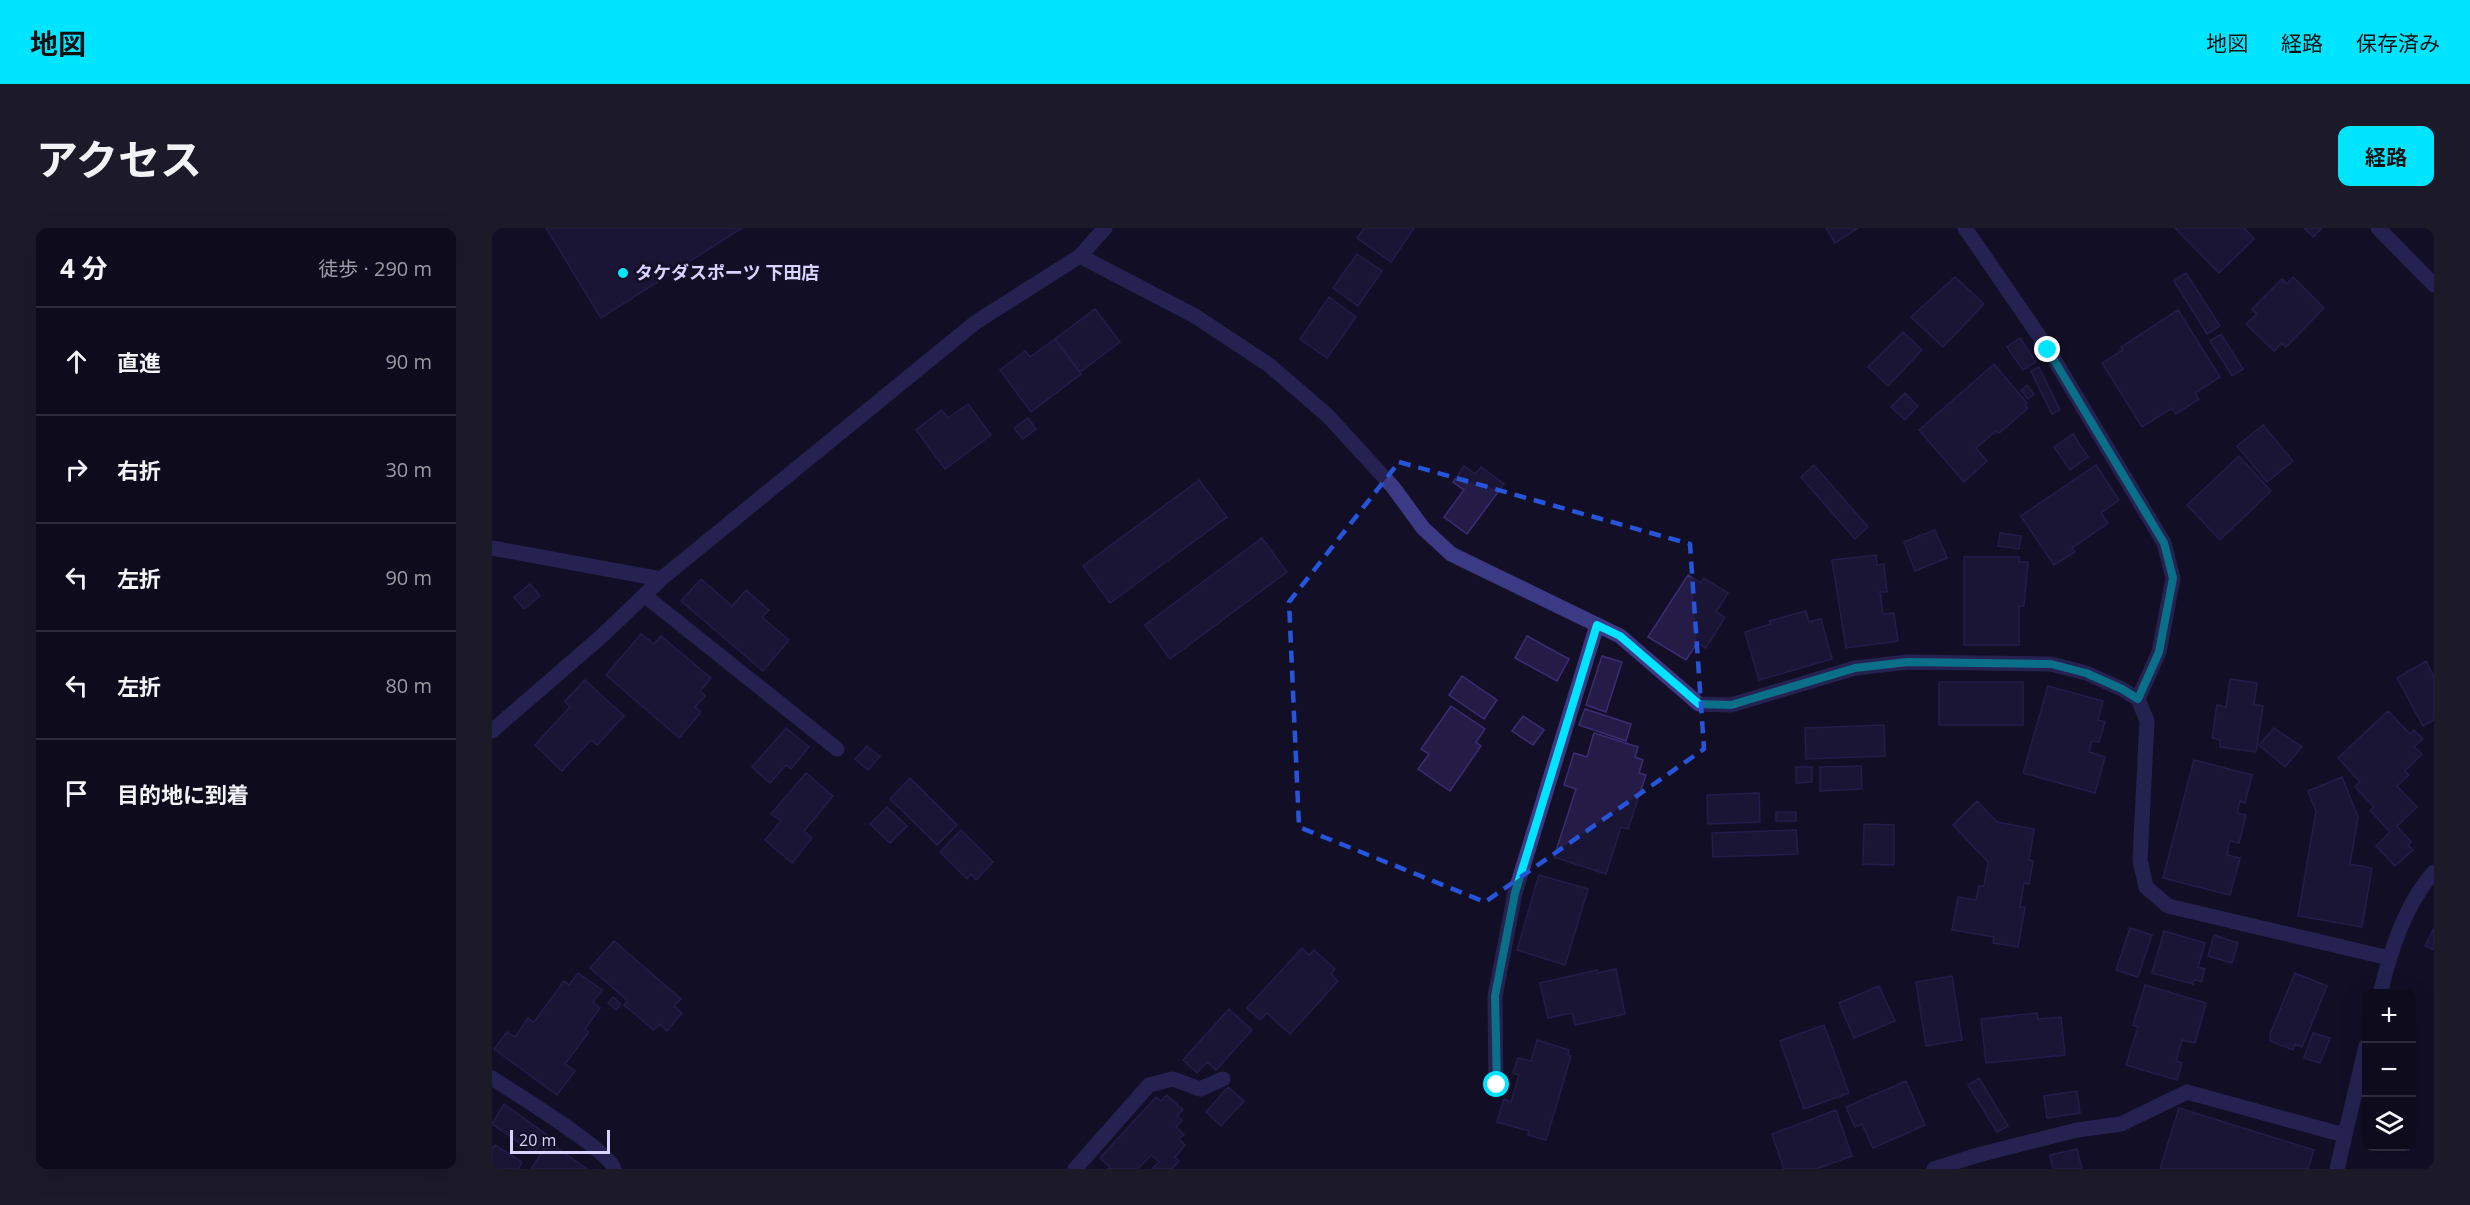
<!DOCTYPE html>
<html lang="ja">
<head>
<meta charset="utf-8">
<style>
  body { margin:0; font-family:"Open Sans","Noto Sans JP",sans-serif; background:#1c1929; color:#f1f3f6 }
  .controls { position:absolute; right:18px; bottom:18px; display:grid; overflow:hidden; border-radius:12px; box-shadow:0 6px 24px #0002 }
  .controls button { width:54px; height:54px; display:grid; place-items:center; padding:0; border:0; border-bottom:2px solid #2e2b3b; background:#0e0b1c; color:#f1f3f6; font:30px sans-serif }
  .scale { position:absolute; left:18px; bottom:15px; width:100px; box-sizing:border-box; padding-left:6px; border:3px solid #d9d4ff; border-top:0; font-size:16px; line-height:21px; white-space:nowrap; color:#d9d4ff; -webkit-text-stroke:4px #130f26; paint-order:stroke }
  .stop { position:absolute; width:18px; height:18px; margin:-14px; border:4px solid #00e5ff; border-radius:50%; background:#fff }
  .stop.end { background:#00e5ff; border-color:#fff; box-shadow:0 2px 6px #0008 }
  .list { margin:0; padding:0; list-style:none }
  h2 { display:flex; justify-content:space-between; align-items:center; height:78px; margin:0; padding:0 24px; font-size:26px }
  h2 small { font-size:20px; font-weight:400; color:#9b9ba3 }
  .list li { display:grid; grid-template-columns:39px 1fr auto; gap:18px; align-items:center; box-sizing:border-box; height:108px; padding:0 24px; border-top:2px solid #2e2b3b }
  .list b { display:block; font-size:22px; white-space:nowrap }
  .list em { font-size:20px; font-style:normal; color:#9b9ba3 }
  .icon { flex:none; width:33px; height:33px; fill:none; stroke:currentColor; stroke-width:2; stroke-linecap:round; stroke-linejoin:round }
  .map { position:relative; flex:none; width:1942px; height:941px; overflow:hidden; border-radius:12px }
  header { display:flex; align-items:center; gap:36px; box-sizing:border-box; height:84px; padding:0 30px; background:#00e5ff; color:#111 }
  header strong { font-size:28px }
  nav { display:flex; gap:33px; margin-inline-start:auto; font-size:21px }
  .intro { display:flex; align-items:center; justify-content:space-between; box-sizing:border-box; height:144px; padding:0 36px }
  h1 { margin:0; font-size:42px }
  .button { padding:15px 27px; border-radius:12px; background:#00e5ff; color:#111; font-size:21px; font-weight:700 }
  main { display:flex; gap:36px; padding:0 36px }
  aside { flex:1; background:#0e0b1c; border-radius:12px; box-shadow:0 6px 24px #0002 }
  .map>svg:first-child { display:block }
  .building { fill:#241b47; stroke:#3b2d73; stroke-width:1.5 }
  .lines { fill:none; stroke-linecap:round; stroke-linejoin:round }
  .street { stroke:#3d3a85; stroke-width:15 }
  .route { stroke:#00e5ff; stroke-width:8 }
  .marked { fill:none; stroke:#2655da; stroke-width:4.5; stroke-dasharray:12 8; stroke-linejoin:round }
  .poi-dot { fill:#00e5ff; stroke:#130f26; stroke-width:2 }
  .labels { text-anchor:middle; stroke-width:6; stroke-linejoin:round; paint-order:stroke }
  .poi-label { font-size:18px; font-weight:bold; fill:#d9d4ff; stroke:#130f26; text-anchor:start }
</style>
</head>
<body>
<header>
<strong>地図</strong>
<nav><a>地図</a><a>経路</a><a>保存済み</a></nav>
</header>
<div class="intro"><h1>アクセス</h1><a class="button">経路</a></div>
<main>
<aside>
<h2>4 分<small>徒歩 · 290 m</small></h2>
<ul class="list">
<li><svg class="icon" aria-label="ahead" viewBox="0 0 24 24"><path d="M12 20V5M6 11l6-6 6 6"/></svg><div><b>直進</b></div><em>90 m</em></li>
<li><svg class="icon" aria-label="right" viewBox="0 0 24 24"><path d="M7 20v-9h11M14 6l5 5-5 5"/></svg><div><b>右折</b></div><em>30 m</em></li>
<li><svg class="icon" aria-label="left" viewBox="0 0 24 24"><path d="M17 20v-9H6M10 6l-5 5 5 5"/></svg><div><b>左折</b></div><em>90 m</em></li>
<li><svg class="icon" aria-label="left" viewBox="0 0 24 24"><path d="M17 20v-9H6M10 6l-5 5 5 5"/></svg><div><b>左折</b></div><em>80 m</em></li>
<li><svg class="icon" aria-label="arrive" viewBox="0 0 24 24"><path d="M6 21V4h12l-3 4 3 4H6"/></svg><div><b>目的地に到着</b></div></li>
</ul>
</aside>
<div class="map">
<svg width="1942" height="941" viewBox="0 0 1942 941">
  <rect width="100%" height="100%" fill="#130f26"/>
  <path class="building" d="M54,0h196l-141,90z
    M872,0h50l-23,34 -34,-24z
    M1334,0h32l-23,15z
    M1683,0h69l10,11 -35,34z
    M1812,0h18l-9,9z
    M865,26l25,17 -24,35 -25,-18z
    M1694,45l34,53 -13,8 -33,-53z
    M1463,49l29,27 -41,43 -32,-30z
    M1801,49l31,31 -38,39 -4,-4 -8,8 -28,-27 11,-10 -5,-5 30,-30 5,5z
    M837,69l27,20 -29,41 -27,-19z
    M603,81l25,33 -40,30 -25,-33z
    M1686,82l42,67 -25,16 4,6 -23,15 -4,-6 -30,19 -40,-64 21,-13 -2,-3z
    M1411,104l19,18 -34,36 -20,-19z
    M1729,106l22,35 -11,7 -22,-35z
    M1528,110l16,24 -13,8 -16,-23z
    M563,111l26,35 -50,38 -31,-42 25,-19 5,6z
    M1502,136l33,39 -2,2 3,3 -29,25 -3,-2 -20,17 11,13 -23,21 -45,-52z
    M1547,139l21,43 -8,4 -21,-43z
    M1535,157l7,9 -6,5 -7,-9z
    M1413,165l13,13 -13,14 -14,-13z
    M476,176l23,31 -46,34 -29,-39 26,-20 6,8z
    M536,190l8,11 -13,10 -9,-11z
    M1771,197l30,36 -26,21 -30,-36z
    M1581,206l15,23 -18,13 -16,-23z
    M1747,228l32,35 -51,49 -33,-35z
    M1322,237l54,62 -13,12 -54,-62z
    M1604,237l23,35 -18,13 7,10 -36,25 3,4 -21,13 -33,-49z
    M972,238l11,8 6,-7 23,17 -37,50 -23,-17 20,-27 -11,-8z
    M707,252l28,37 -117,86 -27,-37z
    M1443,302l12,28 -32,13 -11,-29z
    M1508,305l21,3 -2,13 -21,-3z
    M770,310l25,34 -117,87 -25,-34z
    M1384,327l1,10 7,-1 3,28h-7l3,22 11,-1 4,28 -52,7 -14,-88z
    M1472,329h55v5h9l-4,44h-5v39h-55z
    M1196,347l13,8 3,-5 24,15 -12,19 9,5 -19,31 -9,-5 -11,17 -38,-23z
    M209,351l31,27 14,-16 23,20 -7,7 27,23 -26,31 -82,-70z
    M38,356l10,12 -16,13 -10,-12z
    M1314,383l3,11 12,-3 11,40 -73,21 -14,-48 26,-8 -2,-3z
    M149,406l13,10 7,-8 50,42 -11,13 5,5 -10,11 6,5 -22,26 -73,-63z
    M1035,408l42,23 -12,22 -42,-23z
    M1110,428l20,6 -16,50 -20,-7z
    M1934,433l8,16v43l-11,6 -26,-48z
    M970,448l35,24 -13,19 -35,-24z
    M1738,451l27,4 -3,21 9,2 -7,46 -36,-5v-7l-8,-2 5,-33 9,2z
    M93,452l39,36 -27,29 -6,-5 -29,31 -27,-26 35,-38 -5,-6z
    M1447,454h84v43h-84z
    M1556,458l55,15 -5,19 7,2 -6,20 -7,-1 -3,11 16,5 -10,36 -72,-20z
    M959,478l34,23 -9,13 5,4 -31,45 -32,-22 11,-15 -8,-5z
    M1093,481l46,15 -5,17 -47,-16z
    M1896,483l22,23 4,-4 9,9 -9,8 8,7 -17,17 4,4 -12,11 20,21 -20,19 14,16 -3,3 5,5 -18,16 -19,-20 14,-14 -20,-22 4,-3 -19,-20 5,-5 -22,-24z
    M1031,488l21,14 -11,15 -21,-14z
    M1392,497l1,31 -79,3 -1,-31z
    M294,500l23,19 -18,22 -5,-4 -16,18 -18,-16z
    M1782,500l28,19 -17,20 -26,-22z
    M1102,505l44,14 -3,10 8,3 -4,13 7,2 -18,54 -7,-2 -15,47 -52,-17 22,-68 -12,-4 10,-32 13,4z
    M375,518l13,10 -12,14 -13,-11z
    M1702,532l58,15 -7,28 -5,-2 -3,12 9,2 -7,28 -9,-2 -3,14 13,3 -10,37 -67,-17z
    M1369,538l1,23 -42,2v-24z
    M1304,539h16v15l-16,1z
    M314,545l27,23 -29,35 8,7 -20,25 -27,-23 16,-19 -10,-7z
    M1850,549l16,40 -8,47 22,4 -10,59 -64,-11 18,-105 -8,-20z
    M418,550l47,47 -20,20 -47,-46z
    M1267,565l1,29 -52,2 -1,-29z
    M1485,573l20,21 37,7 -5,31 4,1 -4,23 -5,-1 -4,24h5l-7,40 -25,-4 1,-6 -42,-7 6,-33 18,3 3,-14h5l4,-24 -35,-37z
    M395,579l20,19 -17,17 -20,-19z
    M1284,584h20v9h-20z
    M1372,596l30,1v40l-31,-1z
    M469,602l32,32 -17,18 -5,-6 -4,5 -27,-27z
    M1304,602l2,24 -85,3 -1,-24z
    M1047,647l49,14 -23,76 -48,-15z
    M1638,700l22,7 -14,42 -22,-7z
    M1942,700v22l-9,-4z
    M1672,703l41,12 -7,24 7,2 -4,13 -7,-3 -1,5 -41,-11z
    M1722,707l24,8 -6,20 -24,-7z
    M122,713l67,58 -7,7 8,7 -15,18 -7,-7 -6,6 -30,-25 4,-4 -38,-33z
    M810,720l7,7 5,-5 21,19 -4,5 7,7 -48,53 -23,-21 -7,7 -13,-12z
    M1124,741l9,45 -50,11 -3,-12 -24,5 -8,-35 57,-13 1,3z
    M86,745l24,17 -9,12 7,6 -15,21 4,3 -24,32 10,7 -18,24 -63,-46 13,-17 8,5 13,-19 6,4 30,-41 5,4z
    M1803,745l32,13 -25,61 -7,-3 -2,6 -23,-9v-7z
    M1460,748l10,64 -36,6 -10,-64z
    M1653,757l61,18 -11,40 -13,-3 -6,21 6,2 -5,17 -51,-15 12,-38 -5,-2z
    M1387,758l16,35 -41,17 -15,-35z
    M121,769l8,7 -5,6 -8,-7z
    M737,781l23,21 -36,40 -9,-8 -10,11 -14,-13z
    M1545,785l1,6 23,-2 4,38 -79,8 -5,-44z
    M1332,797l25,68 -45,16 -24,-68z
    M1821,805l17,5 -10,25 -16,-5z
    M1045,812l32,10 -1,5 3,1 -25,84 -18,-5 1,-4 -32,-9 7,-23 7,3 8,-27 -6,-2 5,-15 13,3z
    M1487,850l29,48 -11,6 -29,-47z
    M1414,853l19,44 -52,23 -11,-24 -7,3 -9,-20z
    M736,859l16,14 -23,25 -15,-14z
    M1585,863l3,22 -33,5 -3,-22z
    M675,867l16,15 -6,6 5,4 -6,7 8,8 -5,4 6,6 -10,12 4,4 -7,8h-20l7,-7 -8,-7 -13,14h-30l2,-2 -10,-9 56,-61 5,4z
    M12,876l43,31 -13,18 -42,-29z
    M1687,880l135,42 -6,19h-148z
    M1344,882l16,46 -36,13h-32l-12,-35z
    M57,914l38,27h-56z
    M3,917l27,17 -4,7h-26v-20z
    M1585,921l5,20h-29l-3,-14z"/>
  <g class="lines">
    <path class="street" d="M1473,0l83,121 116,194 9,35 -14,74 -21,47
      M1886,0l56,57
      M588,28l115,60 74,49 59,51 65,71 30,41 28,26 169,82 79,68 32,1 124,-37 53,-6 143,2 35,9 36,16 16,10 9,22 -7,139 6,27 22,19 221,52
      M0,320l169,31
      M152,367l193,154
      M0,503l111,-96 58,-56 315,-257 104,-66 25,-28
      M1888,766c10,-42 25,-90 54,-122
      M0,850c22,15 117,72 122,91
      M1004,857l-1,-89 20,-103 82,-268
      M583,941l74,-84 24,-6 27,10 23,-10
      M1442,941l44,-14 99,-25 44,-6 66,-32 157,43
      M1845,941l29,-123"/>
  </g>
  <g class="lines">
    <path class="route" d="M1005,857l-2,-89 20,-103 82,-268 23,11 79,68 32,1 124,-37 53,-6 143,2 35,9 36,16 16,10 21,-47 14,-74 -9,-35 -116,-193"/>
  </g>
  <path d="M0 0H1942V941H0ZM907,234l291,82 14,205 -219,153 -186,-75 -10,-225z" fill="#130f26" fill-opacity=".55" fill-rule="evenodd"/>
  <path class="marked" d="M907,234l291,82 14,205 -219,153 -186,-75 -10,-225z"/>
  <circle class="poi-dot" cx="131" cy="45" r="6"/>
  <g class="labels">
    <g class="poi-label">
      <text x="143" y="51">タケダスポーツ 下田店</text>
    </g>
  </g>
</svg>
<div class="controls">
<button>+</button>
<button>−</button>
<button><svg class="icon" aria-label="layers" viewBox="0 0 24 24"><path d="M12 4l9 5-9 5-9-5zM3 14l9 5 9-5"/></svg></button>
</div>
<div class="scale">20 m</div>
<div class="stop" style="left:1005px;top:857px"></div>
<div class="stop end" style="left:1556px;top:122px"></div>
</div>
</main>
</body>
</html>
